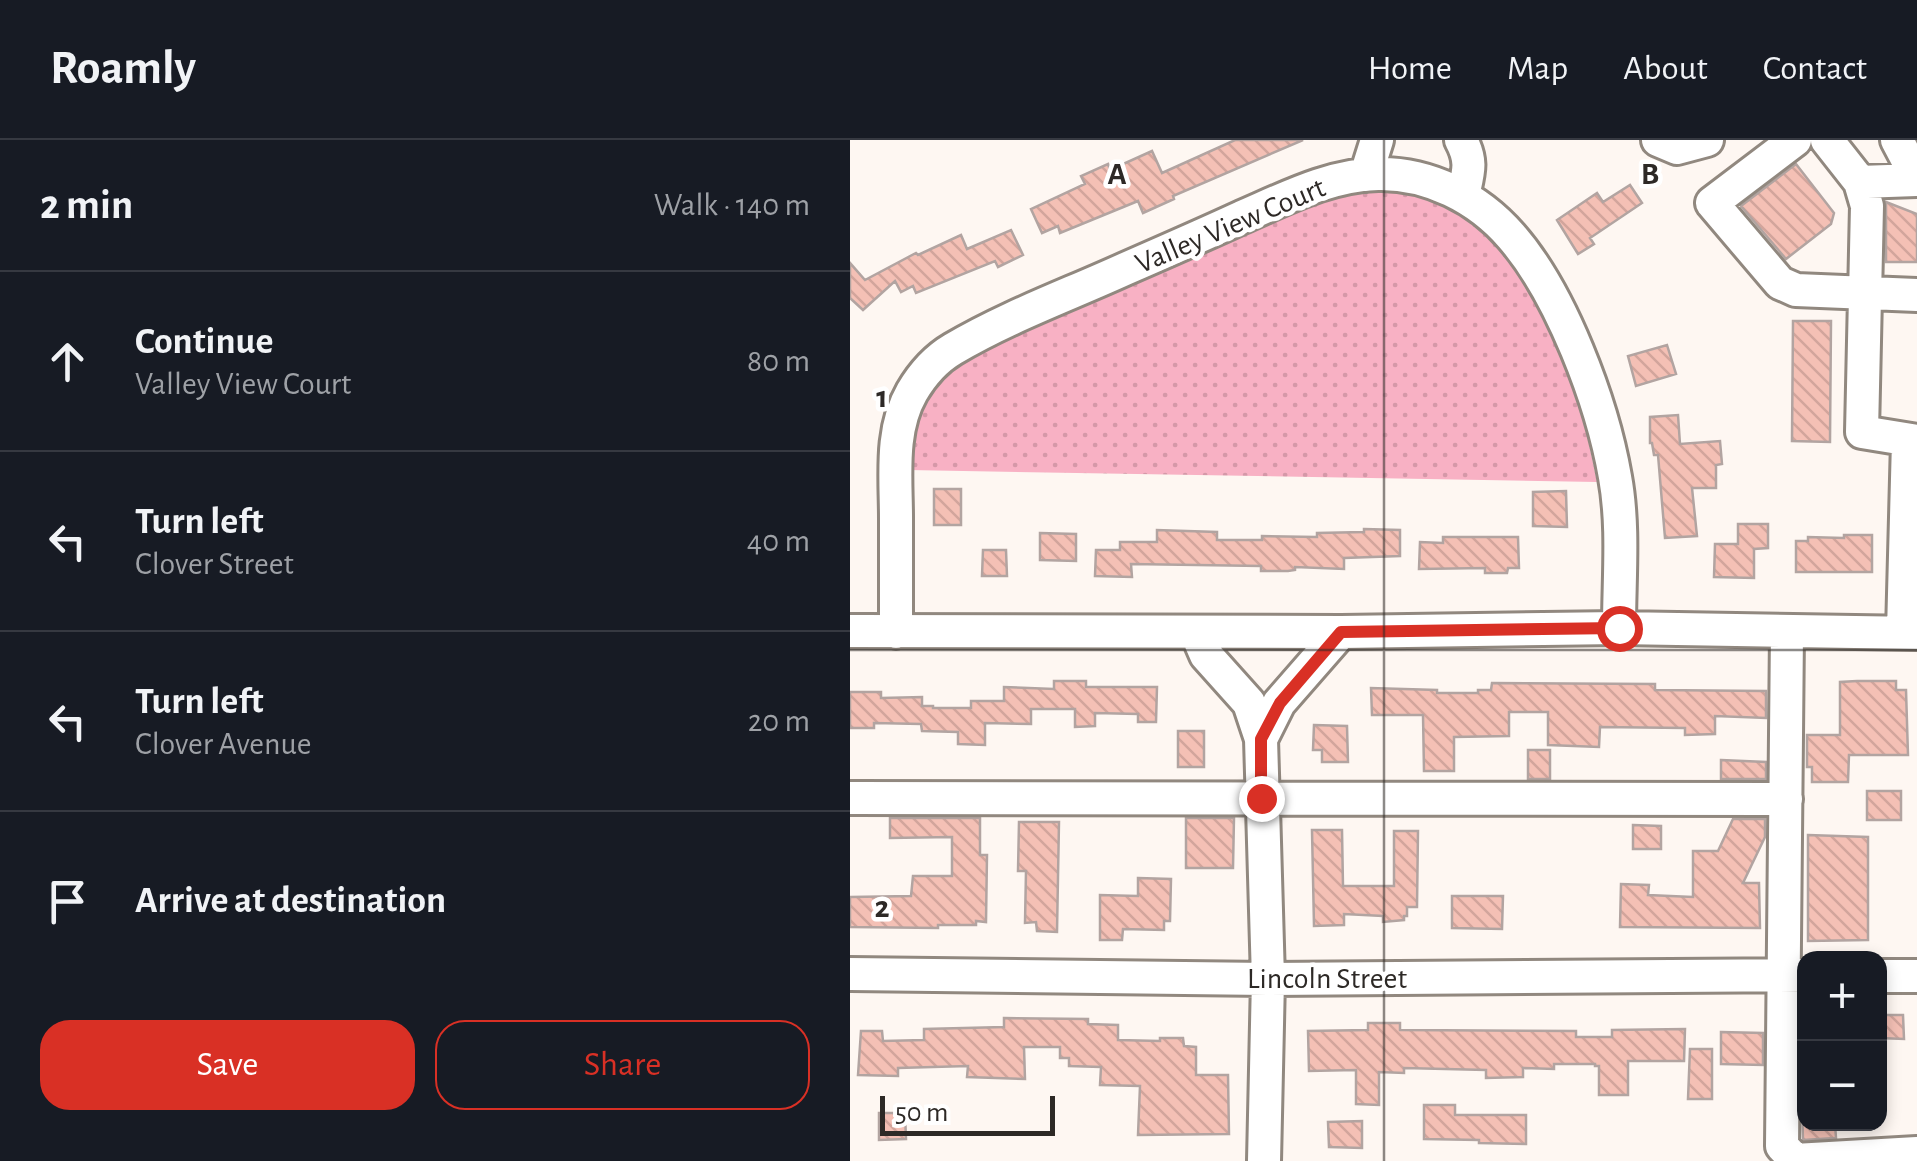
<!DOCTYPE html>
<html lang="en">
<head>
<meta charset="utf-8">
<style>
  body { margin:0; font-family:"Alegreya Sans",sans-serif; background:#20242c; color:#f1f3f6 }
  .controls { position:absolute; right:30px; bottom:30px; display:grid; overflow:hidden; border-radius:20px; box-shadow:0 5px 15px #0003 }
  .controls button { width:90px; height:90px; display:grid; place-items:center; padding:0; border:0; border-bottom:2px solid #363941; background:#171b24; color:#f1f3f6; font:50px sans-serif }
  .scale { position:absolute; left:30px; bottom:25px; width:175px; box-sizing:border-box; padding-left:10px; border:5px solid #2d2926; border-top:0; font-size:28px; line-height:35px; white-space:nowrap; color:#2d2926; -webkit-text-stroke:8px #fff; paint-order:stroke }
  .stop { position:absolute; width:30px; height:30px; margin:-22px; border:8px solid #d93025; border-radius:50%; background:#fff }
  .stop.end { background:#d93025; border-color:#fff; box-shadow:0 2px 10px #0008 }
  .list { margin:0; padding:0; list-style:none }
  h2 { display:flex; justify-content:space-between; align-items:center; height:130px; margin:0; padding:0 40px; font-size:42px }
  h2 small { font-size:32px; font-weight:400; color:#9ea1a6 }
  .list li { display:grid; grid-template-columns:65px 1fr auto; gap:30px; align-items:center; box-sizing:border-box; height:180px; padding:0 40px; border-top:2px solid #363941 }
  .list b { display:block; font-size:38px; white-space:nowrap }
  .list p { margin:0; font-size:32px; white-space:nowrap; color:#9ea1a6 }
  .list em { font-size:32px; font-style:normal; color:#9ea1a6 }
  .actions { display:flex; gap:20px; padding:30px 40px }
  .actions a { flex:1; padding:22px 0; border:2px solid #d93025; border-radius:30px; text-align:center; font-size:35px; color:#d93025 }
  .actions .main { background:#d93025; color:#fff }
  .icon { flex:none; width:55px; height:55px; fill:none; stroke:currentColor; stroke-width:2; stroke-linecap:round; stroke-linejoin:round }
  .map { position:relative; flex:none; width:1067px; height:1021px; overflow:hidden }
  header { display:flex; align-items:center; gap:60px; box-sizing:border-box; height:140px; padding:0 50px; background:#171b24; border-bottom:2px solid #363941 }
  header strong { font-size:48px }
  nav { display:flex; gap:55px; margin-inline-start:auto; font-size:35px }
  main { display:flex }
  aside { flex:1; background:#171b24 }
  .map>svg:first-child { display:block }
  .grass { fill:url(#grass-dots) }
  .building { fill:url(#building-back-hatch); stroke:#b2a4a1; stroke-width:2.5 }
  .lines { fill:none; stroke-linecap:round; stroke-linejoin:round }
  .minor-casing { stroke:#91887f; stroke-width:38 }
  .minor { stroke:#fff; stroke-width:32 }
  .route { stroke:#d93025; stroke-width:12 }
  .grid { fill:none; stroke:#2d2926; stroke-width:2.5; stroke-opacity:0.55 }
  .labels { text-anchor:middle; stroke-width:9; stroke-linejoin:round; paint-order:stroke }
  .street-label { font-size:30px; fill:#2d2926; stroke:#fff }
  .grid-label { font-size:32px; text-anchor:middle; font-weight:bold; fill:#2d2926; stroke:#fff; stroke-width:9; stroke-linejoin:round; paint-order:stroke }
</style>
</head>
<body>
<header>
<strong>Roamly</strong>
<nav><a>Home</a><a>Map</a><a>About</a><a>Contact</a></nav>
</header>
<main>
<aside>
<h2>2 min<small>Walk · 140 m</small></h2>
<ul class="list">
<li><svg class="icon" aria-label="ahead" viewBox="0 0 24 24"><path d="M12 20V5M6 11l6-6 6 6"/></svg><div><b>Continue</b><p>Valley View Court</p></div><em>80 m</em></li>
<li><svg class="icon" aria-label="left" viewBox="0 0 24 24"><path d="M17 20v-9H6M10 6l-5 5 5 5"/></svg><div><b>Turn left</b><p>Clover Street</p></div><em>40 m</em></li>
<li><svg class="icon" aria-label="left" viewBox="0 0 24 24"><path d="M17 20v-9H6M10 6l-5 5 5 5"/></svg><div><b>Turn left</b><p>Clover Avenue</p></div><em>20 m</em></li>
<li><svg class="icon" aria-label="arrive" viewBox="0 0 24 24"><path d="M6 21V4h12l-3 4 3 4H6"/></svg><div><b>Arrive at destination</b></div></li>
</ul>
<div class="actions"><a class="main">Save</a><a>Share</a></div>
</aside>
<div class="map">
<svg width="1067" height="1021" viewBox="0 0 1067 1021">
  <defs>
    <pattern id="grass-dots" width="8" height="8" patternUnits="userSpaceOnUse" patternTransform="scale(2.5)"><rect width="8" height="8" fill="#f8b1c4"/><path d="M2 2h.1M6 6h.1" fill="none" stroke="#d598a8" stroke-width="1.8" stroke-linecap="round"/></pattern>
    <pattern id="building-back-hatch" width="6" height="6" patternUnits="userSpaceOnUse" patternTransform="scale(2.5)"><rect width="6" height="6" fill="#f4c0b5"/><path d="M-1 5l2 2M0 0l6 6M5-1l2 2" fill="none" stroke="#d2a59c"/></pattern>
  </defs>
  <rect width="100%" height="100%" fill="#fef7f2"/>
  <path class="grass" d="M529,49l59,12 38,20 30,28 39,66 33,76 19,91 -689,-12 12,-61 16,-23 14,-18 44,-25 323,-145z"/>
  <path class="building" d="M385,0h68l-130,56 1,3 -31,14 -5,-12 -78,32 -2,-7 -16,7 -11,-24 54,-25 -4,-8 27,-12 2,6 42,-19 10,22z
    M946,24l38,49 -3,11 -45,35 -45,-53z
    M780,45l12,18 -52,35 4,6 -16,10 -21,-34 40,-27 6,9z
    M1036,62l31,12v48h-31z
    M161,90l12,25 -25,12 -3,-6 -79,32 -3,-7 -12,6 -6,-11 -32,29 -13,-12v-35l15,17 51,-27 2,2 43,-20 6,14z
    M943,181h38l-1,121 -38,-1z
    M817,205l9,29 -40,12 -8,-30z
    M828,275l2,29 40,-3 2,23 -6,1v23h-24l5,48 -32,2 -7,-83h-4l-2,-12h-2v-26z
    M84,349h27v36h-27z
    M716,351l1,36 -34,-1v-34z
    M888,384h30v24l-14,1v29l-40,-1 1,-33h23z
    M514,389l36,1v26l-56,2v11l-49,-2v3l-7,1h-27v-5l-130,-2 1,13 -37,-1 1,-26h24v-8h37v-12l60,2v8h45v-4l55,1v-4l47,-1z
    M190,393l36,1v27l-36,-1z
    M994,395h28v37h-76v-31h12v-4l36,1z
    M593,397h75l1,31h-11l-1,5h-22v-5l-66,1 1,-27 23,1z
    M133,410h23l1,26h-25z
    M204,541h32v6h71l-1,35h-18v-8l-43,-1v13l-20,1v-18h-44v15l-46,-1v22l-27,-1v-12l-36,-1 -1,-7 -47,-1v5h-24v-36h31v6l41,-1v9h11v2h38v-7h33v-14l50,2z
    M1007,541h39v9h10l2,65h-59l-1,27h-36v-15h-5v-32h33v-53z
    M642,543l163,1v6l111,1v27l-51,-2v18l-30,1v-7l-85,-1 -1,20 -51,-2v-33h-39v24l-55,1v34h-30l-1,-56h-51l-1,-27 66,2v3h41v-3h13z
    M464,585l33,1 1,36h-26v-12h-9z
    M328,591h26v36h-26z
    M678,610h22v29h-22z
    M871,620l45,2v17h-45z
    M1017,651h34v29h-34z
    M40,678h90v37h7l-1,67 -10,-1v4h-38v3l-88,-1v-30l61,-1 2,-20h39v-39l-62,1z
    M336,678h48l-1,50h-47z
    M883,679h32v18l-22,46h16l1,45 -140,-1 1,-43 28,1 -1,10 45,2v-46h25z
    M169,682h40l-2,110 -20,-1 -1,-9 -11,1 1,-52h-8z
    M783,685l28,1v23h-28z
    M462,690h30l1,56h51v-55h24l-1,76h-10v9h-3v4l-21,2v-6l-39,-2v11l-30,1z
    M958,695l60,2v103l-60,1z
    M288,738l33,1 -1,42h-6v9l-41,-1 -1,11h-22v-45l38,1z
    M602,756h51l-1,33 -50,-1z
    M1030,875h23l1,24 -24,-1z
    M154,878l84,1v5l30,1v15l42,1v-3h23l1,8 12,1v28h32l1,59 -91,1 2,-49 -40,-1 1,-18 -32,-1v-8h-9v-11h-36l1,32 -58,-2 1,-11 -70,2v8l-40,-1 3,-44h21l1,10 41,-1v-11l80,-2z
    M518,883h32v7l176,1v6h36v-7l73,-1 -1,32h-56v34h-29v-29h-4v-2h-41v5l-31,-1v9l-37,1v-8l-82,-2v5l-25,-1v33l-23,-1v-34l-47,1 -1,-40 60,-1z
    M871,892l42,1v32l-42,-1z
    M840,909h22v50h-24z
    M574,965h31v10h71v29l-47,-1v-3l-55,-1z
    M952,965h2v19h31l1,14 -33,2z
    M29,973h26l1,26 -27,1z
    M512,981v27l-33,-1 -1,-25z"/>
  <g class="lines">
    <defs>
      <path id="minor" d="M611,0c12,22 7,33 2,56
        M808,0l19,8 30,-8
        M945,0l-83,63 68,80 16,7 121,5
        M977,0l33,42 7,24 -5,226 55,9
        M1047,0l20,38
        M516,35l11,-35
        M1010,42l57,-2
        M0,491l491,1 278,-4 298,5
        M46,492c0,-38 0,-76 0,-114 0,-41 -6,-88 16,-126 10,-17 24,-33 41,-43 54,-32 115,-54 172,-80 39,-17 78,-34 117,-52 44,-19 88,-42 136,-43 51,-1 100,24 133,62 50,57 91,166 104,241 9,49 4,101 4,151
        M346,492l10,23 43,48 12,36 7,240 -4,182
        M937,492l-5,514 13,14 122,-7
        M1053,492l5,-191
        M411,599l18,-36 62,-71
        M0,658l936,1
        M0,834l418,5 536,-4
        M1030,836h37"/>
    </defs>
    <use href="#minor" class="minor-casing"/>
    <use href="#minor" class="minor"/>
  </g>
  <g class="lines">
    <path class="route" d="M411,658v-59l19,-36 61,-71 278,-4"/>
  </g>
  <path class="grid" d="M534,0v1021M0,510h1067"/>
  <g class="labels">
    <g class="street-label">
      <text transform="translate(380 85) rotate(-23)" y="10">Valley View Court</text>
      <text x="477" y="848">Lincoln Street</text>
    </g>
  </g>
  <g class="grid-label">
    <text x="267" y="44">A</text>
    <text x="800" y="44">B</text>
    <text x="32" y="267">1</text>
    <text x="32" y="777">2</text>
  </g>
</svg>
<div class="controls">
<button>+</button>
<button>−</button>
</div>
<div class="scale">50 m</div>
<div class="stop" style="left:769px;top:488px"></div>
<div class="stop end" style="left:411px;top:658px"></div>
</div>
</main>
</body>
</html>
